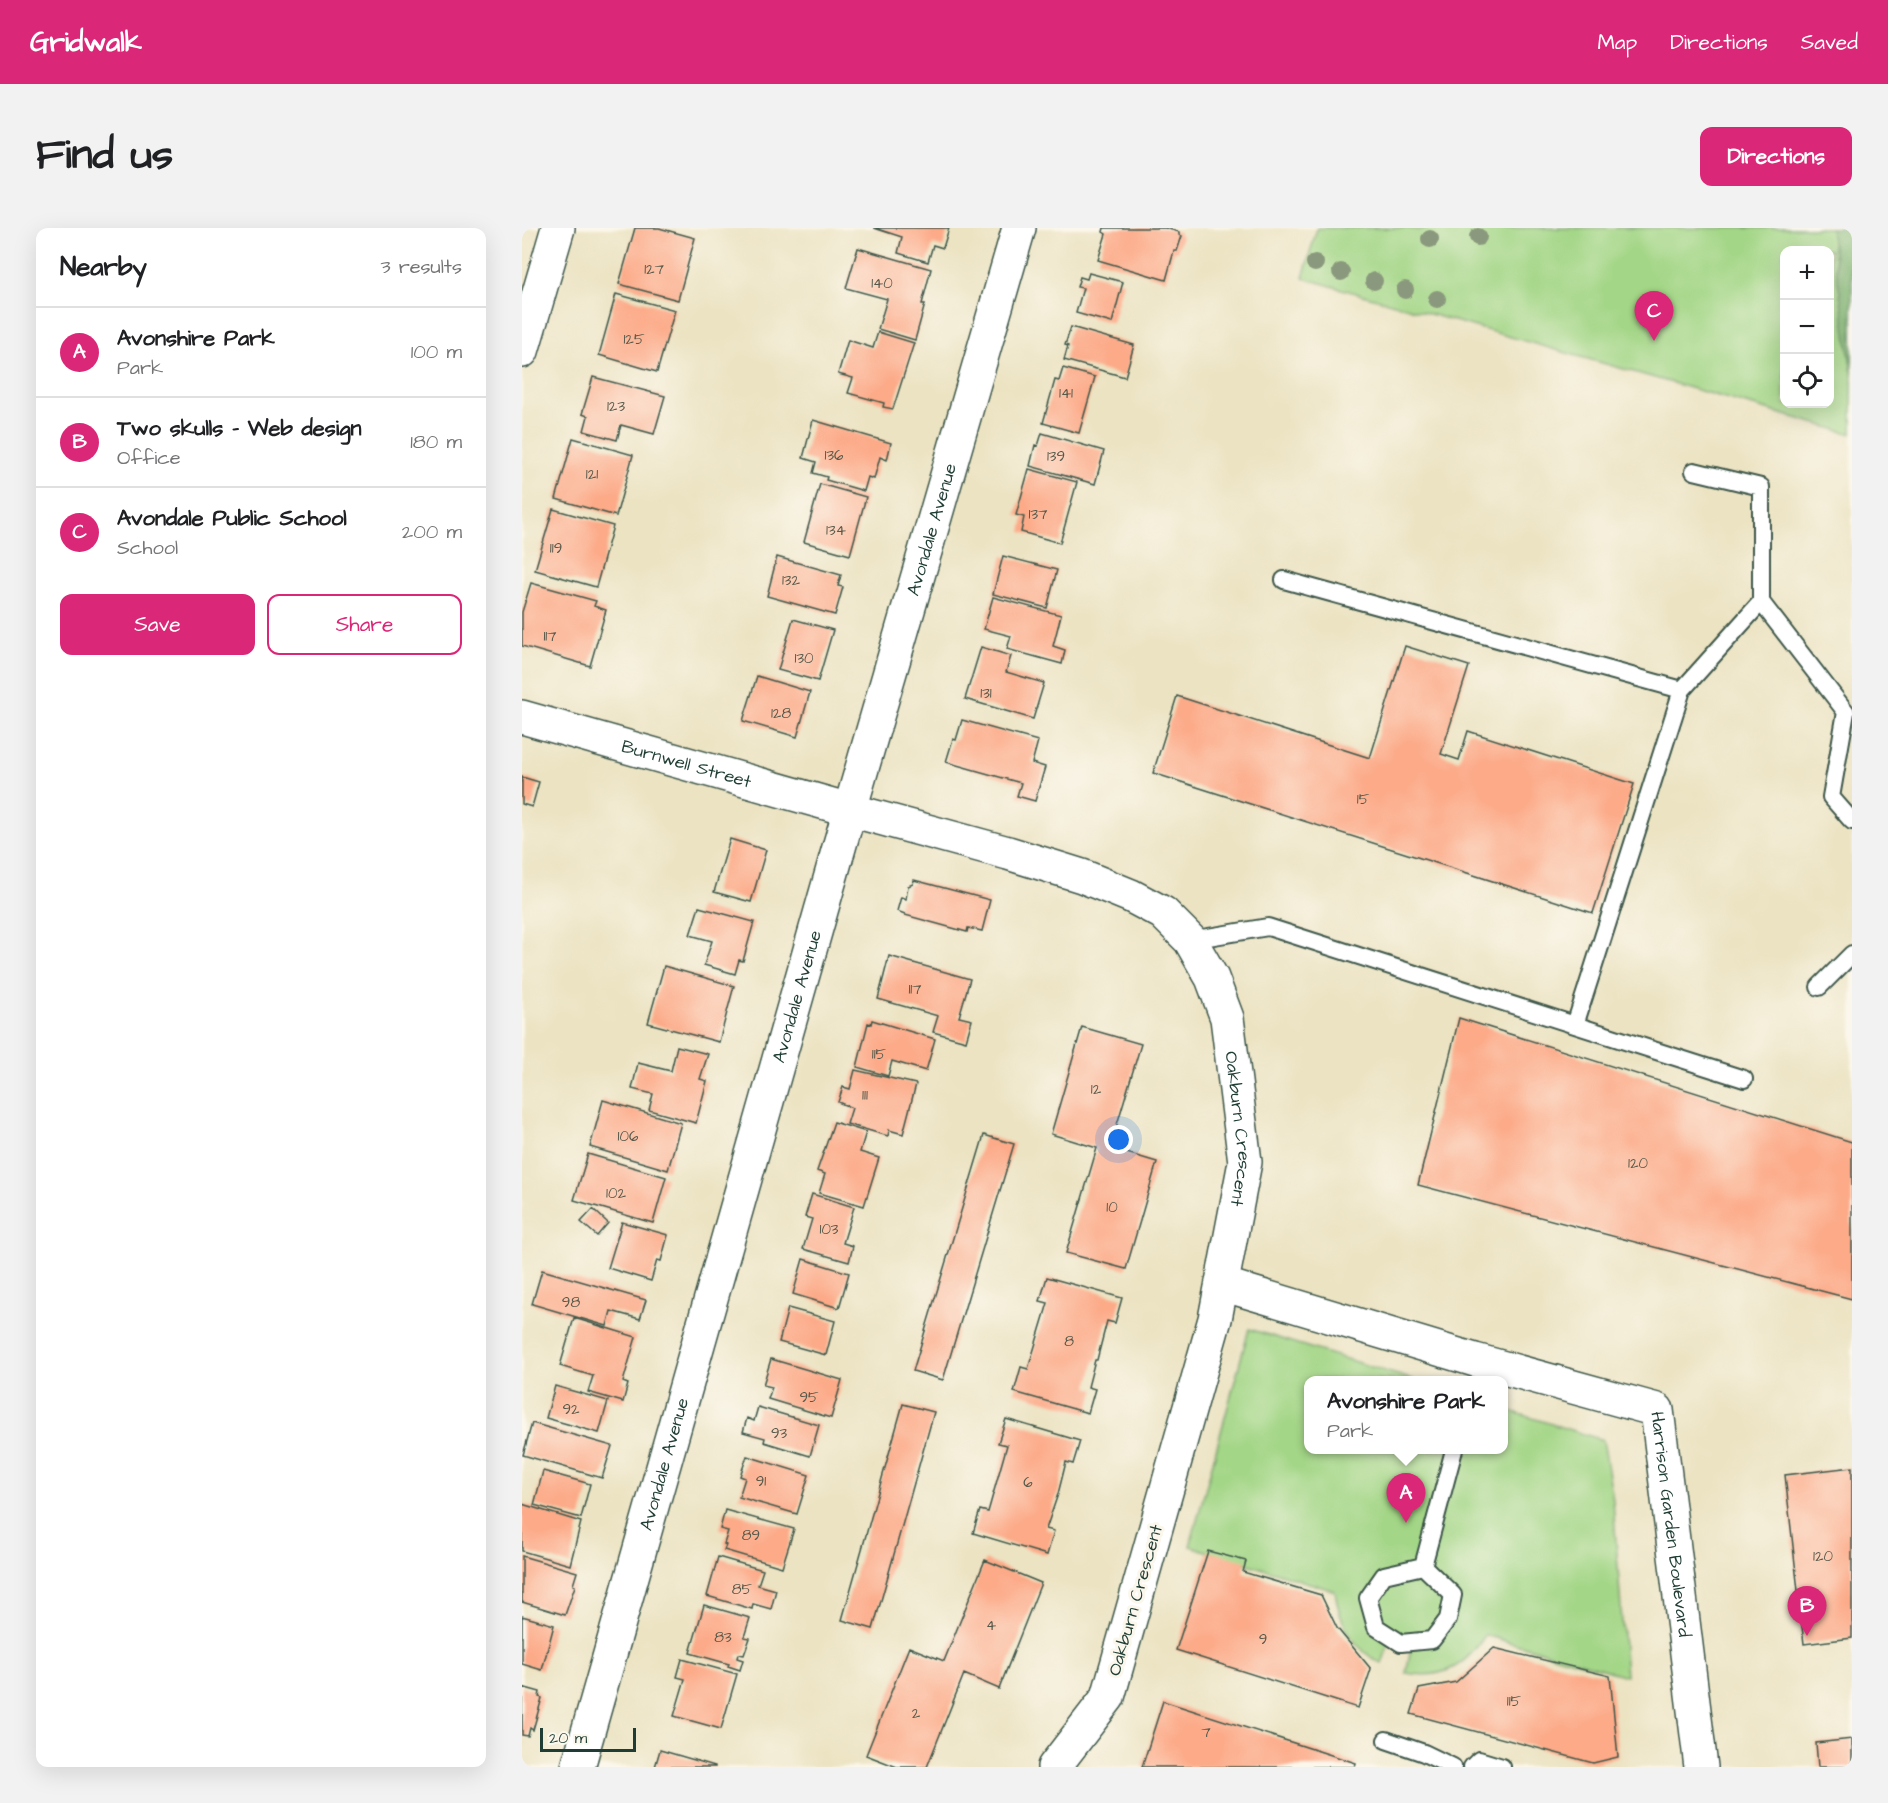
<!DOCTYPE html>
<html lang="en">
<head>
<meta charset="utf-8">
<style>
  body { margin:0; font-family:"Architects Daughter",sans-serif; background:#f2f2f2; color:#202124 }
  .controls { position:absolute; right:18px; top:18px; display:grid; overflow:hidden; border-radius:12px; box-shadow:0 6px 24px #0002 }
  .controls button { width:54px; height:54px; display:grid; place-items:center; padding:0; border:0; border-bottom:2px solid #e0e0e0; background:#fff; color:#202124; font:30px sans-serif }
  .scale { position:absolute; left:18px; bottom:15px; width:96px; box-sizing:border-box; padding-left:6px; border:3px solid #1f3d34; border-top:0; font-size:16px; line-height:21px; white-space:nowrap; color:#1f3d34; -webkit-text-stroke:4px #fbf7ec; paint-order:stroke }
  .you { position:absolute; left:597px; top:912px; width:21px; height:21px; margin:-15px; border:4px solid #fff; border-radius:50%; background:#1a73e8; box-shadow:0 0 0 9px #1a73e833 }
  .badge { display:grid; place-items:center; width:39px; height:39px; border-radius:50%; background:#db2777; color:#fff; font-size:20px; font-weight:700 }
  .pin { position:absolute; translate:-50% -50px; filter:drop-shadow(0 2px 3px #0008) }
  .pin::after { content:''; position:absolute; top:32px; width:21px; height:18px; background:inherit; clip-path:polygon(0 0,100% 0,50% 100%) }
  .popup { position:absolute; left:782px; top:1148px; width:204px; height:78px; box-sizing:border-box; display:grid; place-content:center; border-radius:12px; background:#fff; filter:drop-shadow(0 2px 4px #0005); font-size:20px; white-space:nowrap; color:#757577 }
  .popup b { font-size:22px; color:#202124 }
  .popup::after { content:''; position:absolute; left:50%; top:100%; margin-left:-12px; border:12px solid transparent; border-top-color:#fff }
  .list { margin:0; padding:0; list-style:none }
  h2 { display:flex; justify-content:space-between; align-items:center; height:78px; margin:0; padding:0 24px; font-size:26px }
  h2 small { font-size:20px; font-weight:400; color:#757577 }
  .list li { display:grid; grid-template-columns:39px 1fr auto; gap:18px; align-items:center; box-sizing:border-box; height:90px; padding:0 24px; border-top:2px solid #e0e0e0 }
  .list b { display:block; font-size:22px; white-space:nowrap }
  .list p { margin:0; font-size:20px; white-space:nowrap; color:#757577 }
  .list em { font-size:20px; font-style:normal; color:#757577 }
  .actions { display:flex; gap:12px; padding:18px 24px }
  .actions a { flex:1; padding:14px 0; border:2px solid #db2777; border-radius:12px; text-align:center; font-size:21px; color:#db2777 }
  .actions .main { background:#db2777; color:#fff }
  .icon { flex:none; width:33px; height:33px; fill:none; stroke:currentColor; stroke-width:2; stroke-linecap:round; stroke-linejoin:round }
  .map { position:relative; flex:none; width:1330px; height:1539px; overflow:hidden; border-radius:12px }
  header { display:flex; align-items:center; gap:36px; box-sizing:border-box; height:84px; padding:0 30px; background:#db2777; color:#fff }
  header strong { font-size:28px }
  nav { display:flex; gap:33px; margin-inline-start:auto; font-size:21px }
  .intro { display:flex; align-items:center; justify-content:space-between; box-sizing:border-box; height:144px; padding:0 36px }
  h1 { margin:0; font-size:42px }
  .button { padding:15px 27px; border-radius:12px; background:#db2777; color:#fff; font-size:21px; font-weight:700 }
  main { display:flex; gap:36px; padding:0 36px }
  aside { flex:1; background:#fff; border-radius:12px; box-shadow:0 6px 24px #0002 }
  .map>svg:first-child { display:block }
  .green { fill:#a3d686; stroke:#618a5d; stroke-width:1.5; fill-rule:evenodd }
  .forest { fill:#82b773; stroke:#507a54; stroke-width:1.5 }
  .building { fill:#fcaa88 }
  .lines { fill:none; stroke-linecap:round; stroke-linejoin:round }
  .service-casing { stroke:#3e5649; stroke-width:20 }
  .minor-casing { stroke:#3e5649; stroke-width:36 }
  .service { stroke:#fff; stroke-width:16 }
  .minor { stroke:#fff; stroke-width:33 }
  .tree { fill:#8a997d }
  .labels { text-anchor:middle; stroke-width:6; stroke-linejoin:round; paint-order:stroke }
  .number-label { font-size:15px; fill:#565849 }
  .street-label { font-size:18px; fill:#1f3d34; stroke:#fbf7ec }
</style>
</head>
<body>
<header>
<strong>Gridwalk</strong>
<nav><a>Map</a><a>Directions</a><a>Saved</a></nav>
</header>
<div class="intro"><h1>Find us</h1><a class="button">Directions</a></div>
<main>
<aside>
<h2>Nearby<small>3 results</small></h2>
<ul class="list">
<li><span class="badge">A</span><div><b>Avonshire Park</b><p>Park</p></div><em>100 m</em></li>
<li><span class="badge">B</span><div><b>Two skulls - Web design</b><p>Office</p></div><em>180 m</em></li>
<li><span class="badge">C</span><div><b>Avondale Public School</b><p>School</p></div><em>200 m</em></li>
</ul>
<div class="actions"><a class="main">Save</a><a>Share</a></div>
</aside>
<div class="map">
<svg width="1330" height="1539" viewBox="0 0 1330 1539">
  <rect width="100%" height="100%" fill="#fbf7ec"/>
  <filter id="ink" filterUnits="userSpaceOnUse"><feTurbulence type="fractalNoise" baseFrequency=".0167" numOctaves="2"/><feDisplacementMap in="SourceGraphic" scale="12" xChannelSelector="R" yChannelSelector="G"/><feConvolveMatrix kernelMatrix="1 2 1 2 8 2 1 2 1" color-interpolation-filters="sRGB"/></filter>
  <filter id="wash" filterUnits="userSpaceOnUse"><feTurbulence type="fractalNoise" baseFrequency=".008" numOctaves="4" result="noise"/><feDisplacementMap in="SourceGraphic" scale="24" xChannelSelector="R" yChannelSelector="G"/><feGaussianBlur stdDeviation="1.35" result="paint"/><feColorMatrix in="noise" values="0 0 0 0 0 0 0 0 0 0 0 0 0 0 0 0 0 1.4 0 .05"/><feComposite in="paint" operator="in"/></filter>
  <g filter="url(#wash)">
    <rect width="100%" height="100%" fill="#ece3c2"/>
    <path class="green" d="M795,0h90l12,2 10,-2h401l22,145v61l-549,-156zM1308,22v154h-46v-154z
      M727,1101l165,51h-106v70h196v-41l99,31 10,60 13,176 -141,-41c-19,31 -42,45 -79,38l5,-25 -22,-5 -7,21c-29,-15 -43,-42 -47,-73l-145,-45z"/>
    <path class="forest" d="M1308,0h22v145z"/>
    <g id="blocks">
      <path class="building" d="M113,0h24l36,10 -17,62 -59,-16z
        M352,0h75l-6,20 -10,-3 -5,17 -30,-9 4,-16z
        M582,0h61l14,4v3l3,1 -5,15h-3l-8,29 -68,-20 8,-26 -3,-2z
        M336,20l73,21 -9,35h3l-10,36 -37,-11 9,-30 -41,-11z
        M567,45l34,9 -11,41 -36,-10 7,-25 -6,-1 3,-10 7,2z
        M94,66l59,16 -18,62 -58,-17z
        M549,99l63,18 -9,32 -61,-17 4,-14 -3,-1z
        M356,104l36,11 -21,66 -10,-2 1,-4 -36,-10 5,-15 -15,-4 10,-34 25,8z
        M541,140l32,9 -16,56 -36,-10 12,-43 4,1z
        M71,149l72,19 -11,38 -33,-9 -4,15 -33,-9 4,-15 -6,-2z
        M291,192l78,23 -4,17 -7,-3 -6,22 -6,-2 -4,14 -38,-11 1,-3 -14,-4 3,-11 -13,-4z
        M520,205l62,18 -9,33 -65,-18 5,-21 3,1z
        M51,210l60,17 -17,61 -60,-17z
        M507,241l48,13 -17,61 -39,-11 3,-15 -8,-2z
        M298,256l46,13 -16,58 -46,-13z
        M31,281l60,17 -17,61 -61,-17z
        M481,328l54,14 -10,38 -54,-14z
        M255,329l64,18 -3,11 5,1 -8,28 -68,-19z
        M9,355l65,18 -2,5 12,4 -16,56 -68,-20v-34z
        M471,369l68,18 -8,31 12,4 -3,14 -55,-15 4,-13 -27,-7z
        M271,391l40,11 -15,51 -40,-11z
        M883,418l64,20 -28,88 18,6 9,-29 166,53 -41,129 -440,-140 24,-77 193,62z
        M459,419l30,9 -5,16 38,11 -11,36 -68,-20z
        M235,448l53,16 -13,45 -54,-16z
        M440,492l76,21 -6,22 13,4 -10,34 -18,-5 4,-13 -75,-21 7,-23 3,1z
        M0,549l17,5 -7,25 -10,-3z
        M208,611l36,11 -15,52 -37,-10z
        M392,652l76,20 -8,31 -14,-3 -1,4 -62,-17v-1l-8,-3 4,-14 5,2 2,-13 5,-2z
        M177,679l55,15 -11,39 -4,-1 -4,14 -31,-9 8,-24 -22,-6z
        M367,728l81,23 -11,38 13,3 -6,21 -33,-9 5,-16 -60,-17z
        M142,738l70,20 -15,56 -71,-19z
        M937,790l393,124v157l-434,-114z
        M350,792l63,19 -9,32 -34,-10 -4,15 -31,-9 11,-44 3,1z
        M560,799l59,17 -31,104 47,14 -31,107 -60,-16 31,-105 -46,-14z
        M155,818l31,8 -8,25 7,2 -11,42 -47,-13 4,-16 -21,-5 6,-26 33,8z
        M333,842l61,14 -13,50 -14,-4 -1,6 -41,-12 5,-16 -14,-6 5,-15 7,2z
        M81,872l78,23 -13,47 -78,-23z
        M312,894l32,10 -6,20 19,6 -15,48 -45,-13 6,-19 -8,-3z
        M462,907l30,9 -71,236 -30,-9z
        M66,926l78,23 -13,46 -79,-23z
        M290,966l42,13 -11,36 10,3 -4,16 -46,-13 9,-30 -7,-2z
        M71,981l15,14 -11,13 -16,-14z
        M100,994l46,13 -7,26 -4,-1 -6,21 -43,-13z
        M281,1031l46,14 -10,35 -46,-14z
        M20,1042l104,30 -6,19 -29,-8 -4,15 -75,-22z
        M525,1049l75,21 -7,25 -8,-2 -8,31 -2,8h-2l-7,27 7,2 -7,24 -74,-21 7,-25 7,2 20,-66 -8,-2z
        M266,1080l47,13 -9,34 -47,-13z
        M52,1090l62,19 -13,45 5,2 -5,18 -35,-10 5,-16 -33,-10z
        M249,1131l71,21 -11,38 -63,-19 4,-12 -9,-2z
        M33,1158l53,15 -9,32 -53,-15z
        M381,1176l31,8 -61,217 -31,-9z
        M236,1179l61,18 -9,31 -46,-14 1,-4 -22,-6 4,-14 7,3z
        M484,1191l74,22 -7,23 -7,-2 -8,32 -12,35 8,2 -7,24 -74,-22 7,-23 8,2 19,-67 -9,-2z
        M10,1195l80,23 -10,32 -79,-23z
        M225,1228l62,19 -12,39 -58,-17 6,-19 -5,-2z
        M1330,1239v171l-48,6 -19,-169z
        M21,1243l47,13 -9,34 -47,-13z
        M0,1276l59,18 -11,43 -48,-14z
        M203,1282l69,19 -12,38 -58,-17 2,-5 -2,-1 4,-13 -8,-2z
        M686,1323l38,10 -3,11 78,23 16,33 34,41 -13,39 -182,-58z
        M0,1328l55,16 -4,13 2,1 -10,29 -43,-13z
        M196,1329l45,13 -5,15 18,5 -5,19 -18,-5 -1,5 -45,-13z
        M463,1332l56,23 -42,106 -35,-15 -37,93h-30l-31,-12 43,-108 35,14z
        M182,1377l46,13 -6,19 6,1 -6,17 -6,-1 -1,4 6,2 -3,10 -12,-4 1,-2 -39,-11z
        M0,1388l32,9 -12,45 -20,-6z
        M972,1420l116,28 8,81 -25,6 -182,-49 8,-25 37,-7z
        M160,1431l55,15 -16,55 -47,-13 11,-37 -8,-2z
        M0,1459l18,5 -1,5 3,1 -9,32 -3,-2 -2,8 -6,-1z
        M641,1473l193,62 -1,4h-213z
        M1330,1511v28h-34l-2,-24z
        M138,1522l55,16v1h-60z"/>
    </g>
  </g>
  <g filter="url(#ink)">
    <use href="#blocks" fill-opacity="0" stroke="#3e5649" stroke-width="1.5"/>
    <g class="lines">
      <defs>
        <path id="service" d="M1172,243l67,16v115
          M762,352l398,110
          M668,712l78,-13 476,152
          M1297,759l33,-33
          M1053,797l107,-335 79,-88 85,110 -15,85 21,24
          M901,1338l30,29 -5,24 -16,21 -31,3 -25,-16 -8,-29 16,-23z
          M901,1338l31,-116
          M864,1512l38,13 29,14
          M950,1539l7,-7 23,7"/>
        <g id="minor">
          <path d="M0,123l36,-123"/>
          <path id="s1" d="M0,489l328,93 158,43 74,23 49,20 32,17 27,27 22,38 15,40 18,144 -30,157 -107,378 -54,70"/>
          <path id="s2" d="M700,1056l253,76 182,50 44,357"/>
          <path id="s3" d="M56,1539l262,-923 179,-616"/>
        </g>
      </defs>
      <use href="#service" class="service-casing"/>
      <use href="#minor" class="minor-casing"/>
      <use href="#service" class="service"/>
      <use href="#minor" class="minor"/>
    </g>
    <g class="tree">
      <circle cx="956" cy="9" r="9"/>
      <circle cx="908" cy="11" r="9"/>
      <circle cx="793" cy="35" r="9"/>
      <circle cx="819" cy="44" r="9"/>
      <circle cx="852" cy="53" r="9"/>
      <circle cx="883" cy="62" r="9"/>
      <circle cx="915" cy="71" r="9"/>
    </g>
  </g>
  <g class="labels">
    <g class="number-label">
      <text x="132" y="46">127</text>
      <text x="360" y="60">140</text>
      <text x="112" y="116">125</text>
      <text x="544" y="170">141</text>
      <text x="94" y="183">123</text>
      <text x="312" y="232">136</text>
      <text x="534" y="233">139</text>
      <text x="70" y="251">121</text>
      <text x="516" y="291">137</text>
      <text x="314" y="307">134</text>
      <text x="34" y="325">119</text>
      <text x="269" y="357">132</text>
      <text x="28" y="413">117</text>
      <text x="282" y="435">130</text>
      <text x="464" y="470">131</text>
      <text x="259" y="490">128</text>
      <text x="841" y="576">15</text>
      <text x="393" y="766">117</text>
      <text x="357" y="831">115</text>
      <text x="574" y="866">12</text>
      <text x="343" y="872">111</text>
      <text x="106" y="913">106</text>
      <text x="1116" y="940">120</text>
      <text x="94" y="970">102</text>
      <text x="590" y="984">10</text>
      <text x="307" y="1006">103</text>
      <text x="49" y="1079">98</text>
      <text x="547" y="1118">8</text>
      <text x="287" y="1174">95</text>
      <text x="49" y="1186">92</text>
      <text x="257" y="1210">93</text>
      <text x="239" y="1258">91</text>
      <text x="506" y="1259">6</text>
      <text x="229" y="1312">89</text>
      <text x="1301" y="1333">120</text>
      <text x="220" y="1366">85</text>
      <text x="469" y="1402">4</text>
      <text x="201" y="1414">83</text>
      <text x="741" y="1416">9</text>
      <text x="992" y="1478">115</text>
      <text x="394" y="1490">2</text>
      <text x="684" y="1509">7</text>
    </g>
    <g class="street-label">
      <text dy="6" stroke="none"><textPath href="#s3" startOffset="1287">Avondale Avenue</textPath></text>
      <text dy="6" stroke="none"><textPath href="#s1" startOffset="171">Burnwell Street</textPath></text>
      <text dy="6" stroke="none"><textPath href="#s3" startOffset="801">Avondale Avenue</textPath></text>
      <text dy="6" stroke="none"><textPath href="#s1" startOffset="908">Oakburn Crescent</textPath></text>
      <text dy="6" stroke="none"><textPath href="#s3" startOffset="315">Avondale Avenue</textPath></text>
      <text dy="6" stroke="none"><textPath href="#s2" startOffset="568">Harrison Garden Boulevard</textPath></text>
      <text transform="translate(613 1372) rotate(-74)" y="6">Oakburn Crescent</text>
    </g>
  </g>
</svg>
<div class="controls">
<button>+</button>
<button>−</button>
<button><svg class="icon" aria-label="locate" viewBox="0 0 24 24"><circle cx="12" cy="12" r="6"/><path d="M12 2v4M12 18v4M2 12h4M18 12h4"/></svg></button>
</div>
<div class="scale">20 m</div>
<div class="you"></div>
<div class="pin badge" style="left:884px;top:1295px">A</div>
<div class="popup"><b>Avonshire Park</b>Park</div>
<div class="pin badge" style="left:1285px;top:1408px">B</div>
<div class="pin badge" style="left:1132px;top:113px">C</div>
</div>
</main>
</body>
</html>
